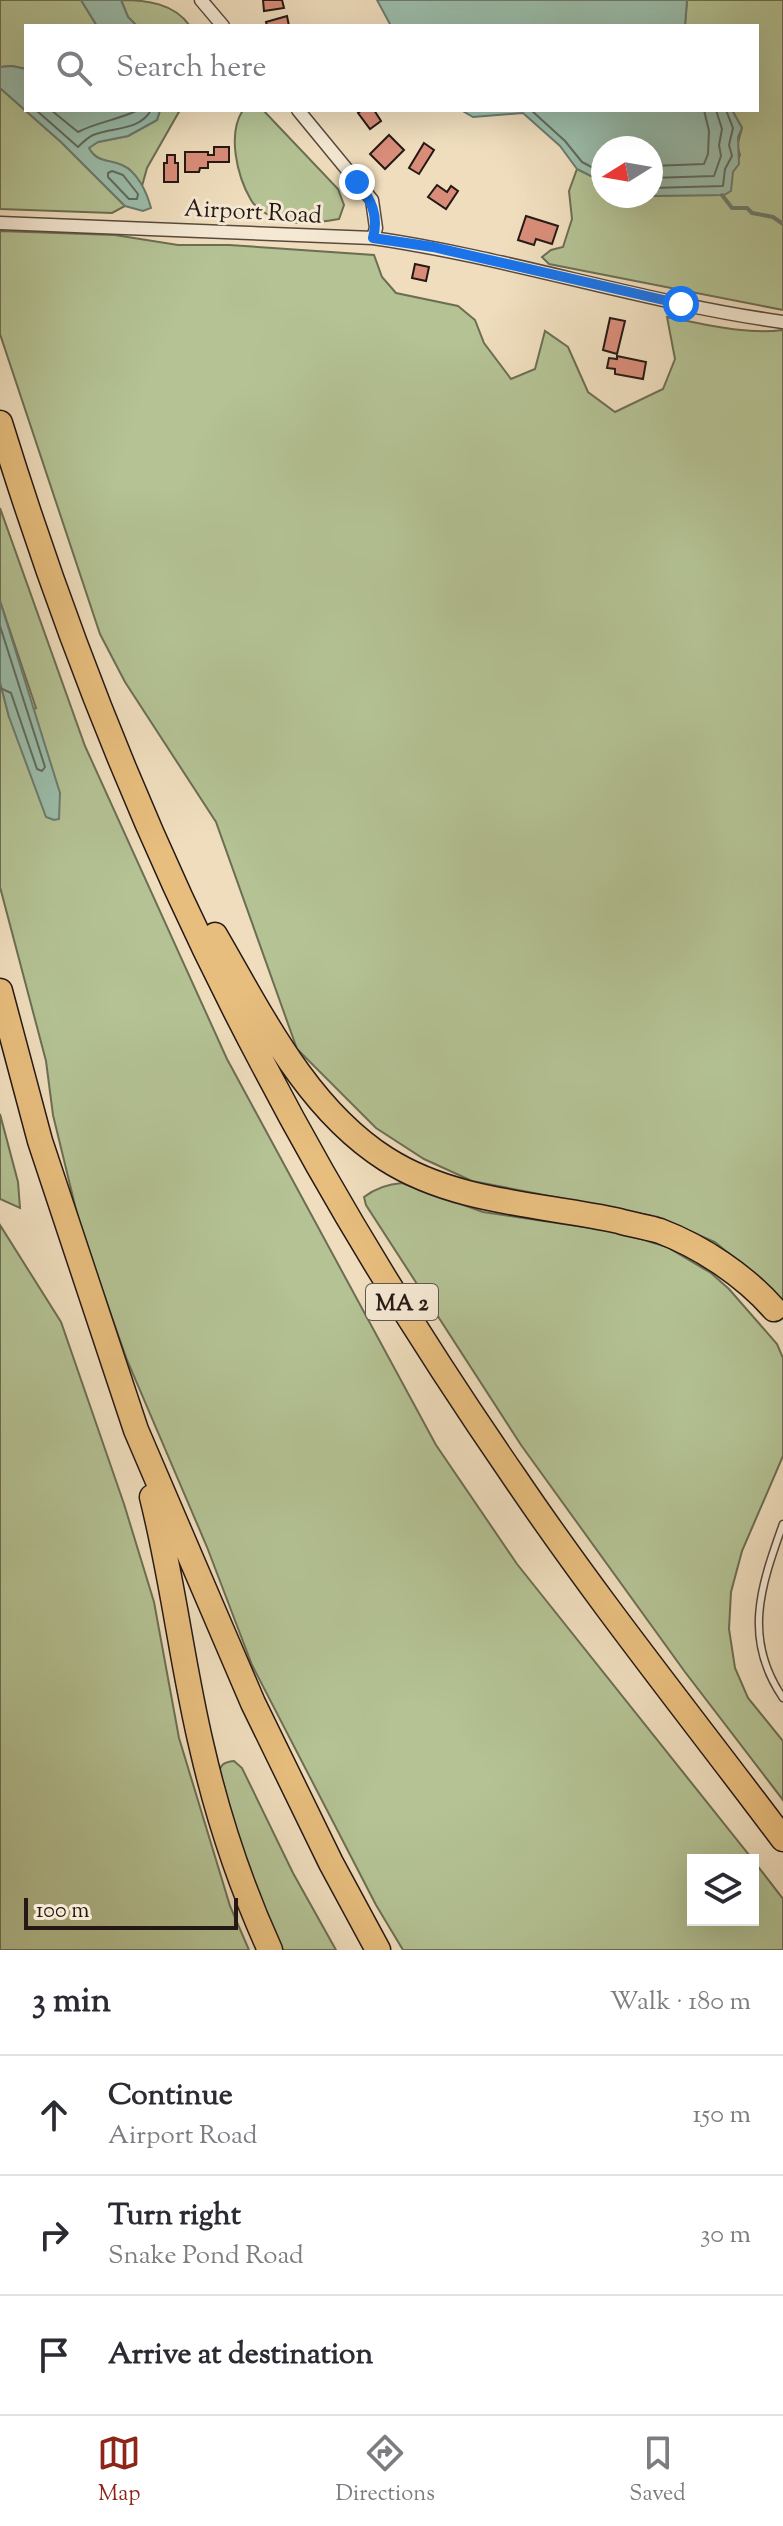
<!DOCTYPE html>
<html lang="en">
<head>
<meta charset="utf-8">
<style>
  body { margin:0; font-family:"Sorts Mill Goudy",serif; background:#f7f7f7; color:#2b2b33 }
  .controls { position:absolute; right:24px; bottom:24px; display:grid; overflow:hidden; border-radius:0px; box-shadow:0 8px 32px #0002 }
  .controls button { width:72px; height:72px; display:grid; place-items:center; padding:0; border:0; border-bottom:2px solid #e1e1e2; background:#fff; color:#2b2b33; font:40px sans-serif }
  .compass { position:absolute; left:591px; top:136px; width:72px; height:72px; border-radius:50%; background:#fff; box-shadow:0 8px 32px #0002; rotate:259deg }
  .scale { position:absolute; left:24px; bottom:20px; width:214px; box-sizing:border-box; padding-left:8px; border:4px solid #251915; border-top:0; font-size:22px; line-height:28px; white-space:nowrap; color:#251915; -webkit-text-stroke:6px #f5e9d4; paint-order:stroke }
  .stop { position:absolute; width:24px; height:24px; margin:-18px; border:6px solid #1a73e8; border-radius:50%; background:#fff }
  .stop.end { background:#1a73e8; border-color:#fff; box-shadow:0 2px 8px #0008 }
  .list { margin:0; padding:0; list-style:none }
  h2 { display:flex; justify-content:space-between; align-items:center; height:104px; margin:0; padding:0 32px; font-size:34px }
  h2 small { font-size:26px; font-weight:400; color:#7c7c81 }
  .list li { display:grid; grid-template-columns:52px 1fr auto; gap:24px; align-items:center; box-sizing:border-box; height:120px; padding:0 32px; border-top:2px solid #e1e1e2 }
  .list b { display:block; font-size:30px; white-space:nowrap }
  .list p { margin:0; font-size:26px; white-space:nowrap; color:#7c7c81 }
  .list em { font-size:26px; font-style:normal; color:#7c7c81 }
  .icon { flex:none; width:44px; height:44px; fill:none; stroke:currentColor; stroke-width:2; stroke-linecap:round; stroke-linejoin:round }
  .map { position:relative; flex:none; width:783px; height:1950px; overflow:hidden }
  .search { position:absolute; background:#fff; box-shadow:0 8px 32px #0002; left:24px; right:24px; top:24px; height:88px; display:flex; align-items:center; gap:20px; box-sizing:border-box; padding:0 28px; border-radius:0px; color:#7c7c81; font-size:30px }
  .sheet { height:464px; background:#fff }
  nav { display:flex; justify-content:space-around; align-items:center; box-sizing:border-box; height:112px; border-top:2px solid #e1e1e2; background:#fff; font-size:22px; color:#7c7c81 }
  nav a { display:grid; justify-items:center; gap:4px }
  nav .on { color:#8f2418 }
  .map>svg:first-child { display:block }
  .green { fill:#b4c294; stroke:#6c6e54; stroke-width:2 }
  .water { fill:#9bbdab; stroke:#6c7b6f; stroke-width:2 }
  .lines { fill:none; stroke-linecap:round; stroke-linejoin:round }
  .shore { stroke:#606b60; stroke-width:2 }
  .stream { stroke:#6c7b6f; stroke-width:4 }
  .building { fill:#d98d79; stroke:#251915; stroke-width:2 }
  .lane-casing { stroke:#584a3f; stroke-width:9 }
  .street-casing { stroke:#584a3f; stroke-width:15 }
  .highway-casing { stroke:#251915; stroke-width:27 }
  .lane { stroke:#f5e9d4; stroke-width:6 }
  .street { stroke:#f5e9d4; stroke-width:12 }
  .highway { stroke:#e8be7e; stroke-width:24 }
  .route { stroke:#1a73e8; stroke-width:10 }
  .labels { text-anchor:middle; stroke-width:6; stroke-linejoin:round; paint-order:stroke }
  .shield { fill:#f5e9d4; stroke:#63574e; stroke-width:2 }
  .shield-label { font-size:22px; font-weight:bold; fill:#251915 }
  .street-label { font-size:24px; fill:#251915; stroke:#f5e9d4 }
</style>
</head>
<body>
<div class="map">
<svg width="783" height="1950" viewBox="0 0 783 1950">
  <rect width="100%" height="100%" fill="#efddbd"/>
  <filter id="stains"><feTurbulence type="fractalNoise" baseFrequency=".0025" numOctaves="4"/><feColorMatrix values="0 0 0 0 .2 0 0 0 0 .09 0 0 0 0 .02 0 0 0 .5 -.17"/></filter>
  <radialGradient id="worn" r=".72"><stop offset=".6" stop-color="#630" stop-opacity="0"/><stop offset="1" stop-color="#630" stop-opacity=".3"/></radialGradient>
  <path class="green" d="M0,0h81l16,26h-71v43l-14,-3 -12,1z
    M121,0c25,0 53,3 69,26h-53l-9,-9z
    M687,0h96v310l-234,-46 -7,-7 9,-7 12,-3 9,-28 -3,-28 8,-22 26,13v14l119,-1 18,-40 -3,-9 5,-18 -10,-18h25v-84h-72z
    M0,88l61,54 64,64 -13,7 -112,-4z
    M160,110h20l-33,58 -5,18c-4,-5 -8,-13 -13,-17 -14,-10 -31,-4 -41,-22l10,-5 30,-6 29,-16z
    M243,110h20l75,79 6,16 -5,14c-17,3 -39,6 -57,2 -10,-3 -26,-12 -31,-21 -14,-24 -24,-66 -8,-90z
    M0,231l115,4 63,10h51l145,10 8,22 14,16 62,13 17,14 9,23 27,36 24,-10 10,-38 23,16 20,45 27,20 48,-23 12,-30 -8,-42c38,7 78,18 116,13v973l-21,-22 -47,-39 -57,-25 -186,-36 -48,-22 -48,-31 -79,-79 -81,-227 -91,-140 -25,-48 -100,-300z
    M0,508l85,238 142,313 209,386 81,119 236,296h-60v60h60v-60l30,39v51h-380l-27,-45 -124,-240 -45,-118 -80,-187 -46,-130 -28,-115 -7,-54 -46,-174v-205l9,35 27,-9 -36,-107z
    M0,1114l18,68 2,26 -20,-9z
    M402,1183l81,29 135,20 49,15 44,26 18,16 48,55 6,14v98l-41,95 -11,41 -2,37 6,39 13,30 35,43v59l-98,-128 -164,-227 -155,-240 -2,-8c12,-9 23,-13 38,-14z
    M0,1225l61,97 63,182 30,98 25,136 51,168 19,44h-249z
    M234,1761l8,7 51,105 43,77h-61l-57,-174c2,-11 5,-14 16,-15z"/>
  <path class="water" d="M81,0h40l7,17 9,9h-40z
    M377,0h310l-2,26h-294z
    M12,66l14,3v41h134l-3,10 -29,16 -30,6 -9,6c8,15 19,11 33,17 16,7 25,28 29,43l-8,3 -18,-5 -64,-64 -61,-54v-21z
    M461,110h271l10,18 -4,9 1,27 -6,8 -2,19 -7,4 -73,1v-48h-48v34l-26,-13 -17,-23 -37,-33 -50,4z
    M0,601l60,192 -1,26 -5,1 -8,-3 -37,-100 -9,-35z"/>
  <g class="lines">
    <path class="shore" d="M36,110l42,37c4,-4 9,-9 15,-12 19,-8 47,-4 58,-25
      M51,110l27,22c19,-10 40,-12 60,-22
      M531,110l34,31 17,21 21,11
      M651,166l53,-2 4,-10 1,-23 -5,-21
      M112,171l11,4 15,19 -1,5h-8l-21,-22v-4z
      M651,178l63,-2 7,-20 -2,-11 3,-16 -6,-19
      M651,188l72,-2 2,-17 7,-13 -3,-11 4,-17 -7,-18
      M0,626l45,141 -3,4 -5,-2 -26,-76 -11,-5"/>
    <path class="stream" d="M722,195l10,13h15l5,5 21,4 10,7"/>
  </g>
  <path class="building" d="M263,0h19l2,8 -20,3z
    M287,16l2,10h-22l-1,-4z
    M362,110h12l7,11 -11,8 -12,-16z
    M389,135l15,15 -19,19 -15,-15z
    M424,143l10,7 -15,24 -10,-6z
    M214,147h15v15h-21v6h-8l-1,4h-14v-20h23v3h6z
    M167,155h8v8h3v19h-14v-19h3z
    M437,185l10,7 4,-6 7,5 -12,18 -18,-12z
    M526,216l32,10 -6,18 -16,-5 -2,6 -16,-5z
    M415,264l14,3 -3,14 -14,-3z
    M610,318l15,3 -8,33 -14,-4z
    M617,356l29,6 -3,17 -28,-5v-5l-8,-1 2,-10 8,1z"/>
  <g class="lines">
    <defs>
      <path id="lane" d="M783,1524c-22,62 -41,114 0,174"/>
      <path id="street" d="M201,0l22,26
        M298,110l74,90 4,28 -3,10
        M0,223l373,15c138,20 272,65 410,84"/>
      <path id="highway" d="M0,423c68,220 156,440 264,643 74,142 160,280 251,412 84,124 178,241 268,361
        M215,935c46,79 91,173 171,224 69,44 155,45 233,62 13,4 28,6 41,10 42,16 85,45 114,78
        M0,991l40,150 96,289 117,273 78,160 47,87
        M152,1497c21,83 30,168 50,251 16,70 38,136 68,202"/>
    </defs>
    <use href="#lane" class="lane-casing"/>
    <use href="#street" class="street-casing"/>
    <use href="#highway" class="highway-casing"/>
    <use href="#lane" class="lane"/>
    <use href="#street" class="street"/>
    <use href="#highway" class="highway"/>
  </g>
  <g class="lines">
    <path class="route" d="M357,182c14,17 22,33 16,56l60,9 248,57"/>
  </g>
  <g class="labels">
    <rect class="shield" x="366" y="1284" width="72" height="36" rx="6"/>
    <g class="shield-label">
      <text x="402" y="1310">MA 2</text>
    </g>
    <g class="street-label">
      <text transform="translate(253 211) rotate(3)" y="8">Airport Road</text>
    </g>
  </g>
  <rect width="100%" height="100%" filter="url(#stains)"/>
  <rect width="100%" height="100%" fill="url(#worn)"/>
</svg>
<div class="controls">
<button><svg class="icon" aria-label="layers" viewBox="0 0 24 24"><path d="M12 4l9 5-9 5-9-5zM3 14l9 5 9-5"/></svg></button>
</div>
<svg class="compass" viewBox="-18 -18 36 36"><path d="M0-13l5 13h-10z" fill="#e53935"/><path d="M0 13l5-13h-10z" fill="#7c7c81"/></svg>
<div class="scale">100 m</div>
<div class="stop" style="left:681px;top:304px"></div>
<div class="stop end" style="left:357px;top:182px"></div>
<div class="search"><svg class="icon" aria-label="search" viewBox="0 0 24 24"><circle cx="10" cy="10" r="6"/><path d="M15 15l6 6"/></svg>Search here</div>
</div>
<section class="sheet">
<h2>3 min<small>Walk · 180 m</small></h2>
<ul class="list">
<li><svg class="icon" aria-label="ahead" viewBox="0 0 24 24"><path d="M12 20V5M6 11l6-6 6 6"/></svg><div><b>Continue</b><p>Airport Road</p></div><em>150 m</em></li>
<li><svg class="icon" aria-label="right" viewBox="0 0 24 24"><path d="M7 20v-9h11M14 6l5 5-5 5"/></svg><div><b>Turn right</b><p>Snake Pond Road</p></div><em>30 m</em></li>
<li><svg class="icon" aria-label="arrive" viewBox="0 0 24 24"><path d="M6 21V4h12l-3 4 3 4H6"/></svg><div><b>Arrive at destination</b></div></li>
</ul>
</section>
<nav>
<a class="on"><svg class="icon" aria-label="map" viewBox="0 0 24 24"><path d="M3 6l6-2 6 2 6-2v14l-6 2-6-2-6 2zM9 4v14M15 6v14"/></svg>Map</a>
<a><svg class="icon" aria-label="directions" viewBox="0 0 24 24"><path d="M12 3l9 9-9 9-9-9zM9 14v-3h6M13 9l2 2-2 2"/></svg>Directions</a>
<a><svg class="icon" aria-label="saved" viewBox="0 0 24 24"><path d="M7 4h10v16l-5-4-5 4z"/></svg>Saved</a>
</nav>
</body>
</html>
